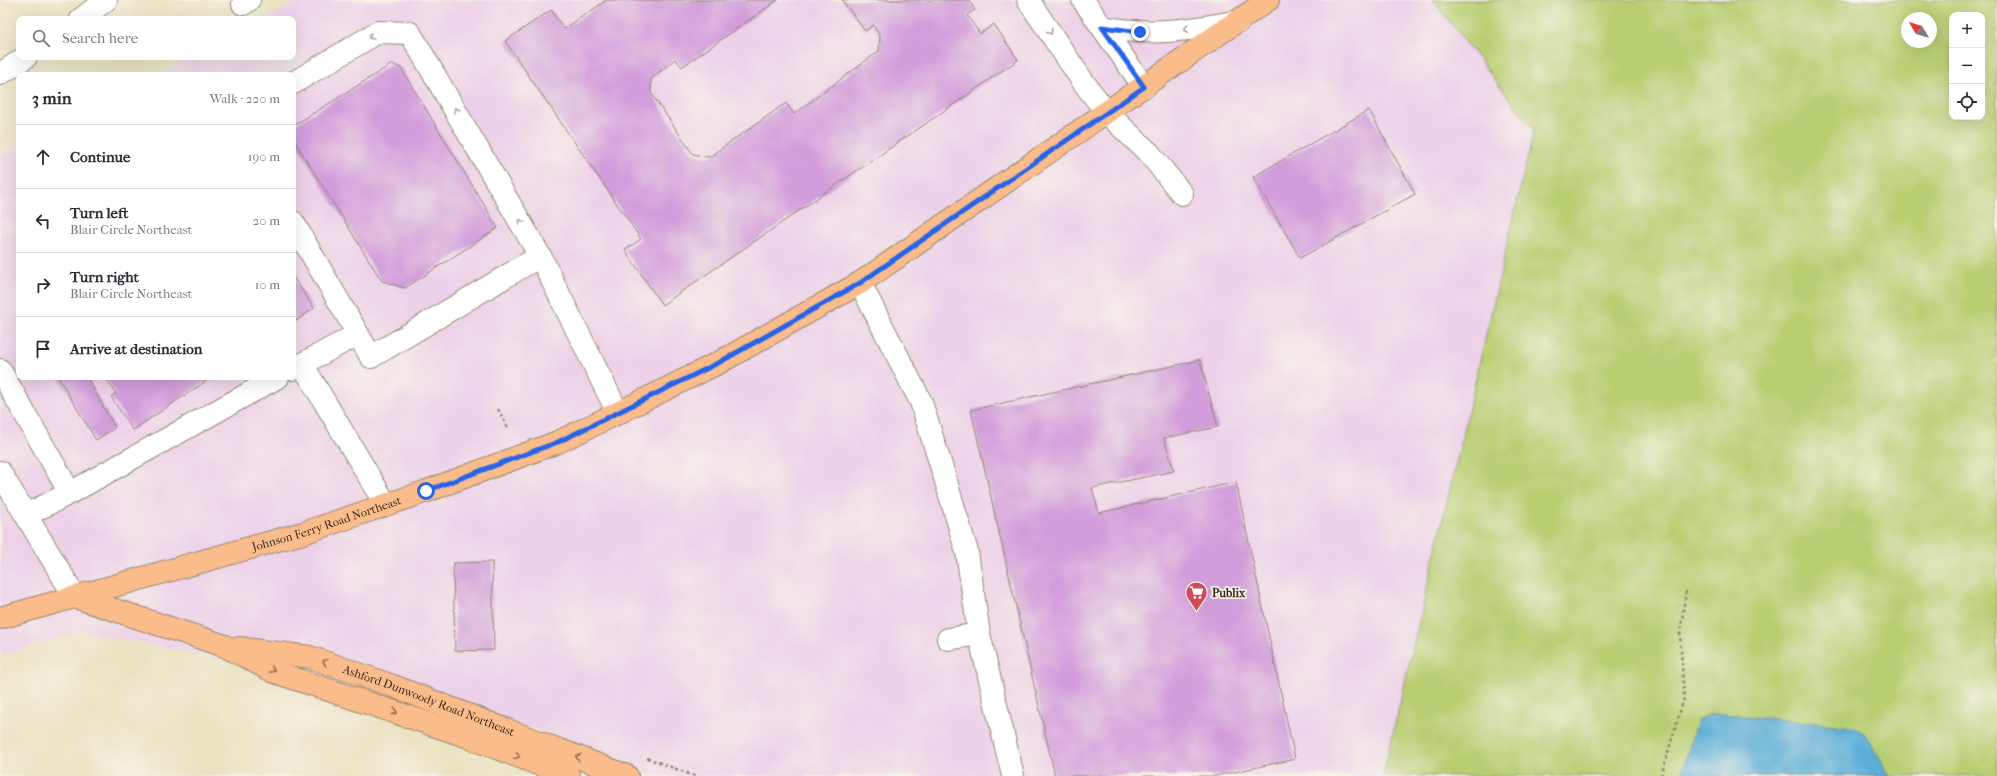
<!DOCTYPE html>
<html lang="en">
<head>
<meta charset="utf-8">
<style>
  body { margin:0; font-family:"IM FELL French Canon",serif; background:#f2f2f3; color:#2b2b33 }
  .controls { position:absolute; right:12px; top:12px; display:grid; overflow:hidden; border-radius:8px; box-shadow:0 4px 16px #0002 }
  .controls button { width:36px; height:36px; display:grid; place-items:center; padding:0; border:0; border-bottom:1px solid #e1e1e2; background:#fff; color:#2b2b33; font:20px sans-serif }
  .compass { position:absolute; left:1901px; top:12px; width:36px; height:36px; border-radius:50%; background:#fff; box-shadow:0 4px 16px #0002; rotate:308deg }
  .stop { position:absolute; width:12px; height:12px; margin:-9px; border:3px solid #2563eb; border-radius:50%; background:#fff }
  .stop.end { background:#2563eb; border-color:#fff; box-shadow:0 1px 4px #0008 }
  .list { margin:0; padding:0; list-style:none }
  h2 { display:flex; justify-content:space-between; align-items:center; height:52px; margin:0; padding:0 16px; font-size:17px }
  h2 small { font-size:13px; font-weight:400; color:#7c7c81 }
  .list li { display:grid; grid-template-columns:26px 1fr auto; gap:12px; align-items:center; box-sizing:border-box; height:64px; padding:0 16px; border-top:1px solid #e1e1e2 }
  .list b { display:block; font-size:15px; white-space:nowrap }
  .list p { margin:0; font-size:13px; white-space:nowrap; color:#7c7c81 }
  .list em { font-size:13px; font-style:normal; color:#7c7c81 }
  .icon { flex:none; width:22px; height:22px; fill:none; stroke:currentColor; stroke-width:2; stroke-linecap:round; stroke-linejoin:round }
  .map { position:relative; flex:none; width:1997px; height:776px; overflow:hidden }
  .search { position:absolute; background:#fff; box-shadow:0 4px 16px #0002; left:16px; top:16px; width:280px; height:44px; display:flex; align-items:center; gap:10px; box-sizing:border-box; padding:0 14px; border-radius:8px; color:#7c7c81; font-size:15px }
  .panel { position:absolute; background:#fff; box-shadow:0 4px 16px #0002; left:16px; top:72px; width:280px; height:308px; border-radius:8px }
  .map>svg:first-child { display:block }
  .built { fill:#edd1e9 }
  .green { fill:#b8ce72; stroke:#7a7c48; fill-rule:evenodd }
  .water { fill:#5baed7; stroke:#4b6c7a }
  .building { fill:#d19dda }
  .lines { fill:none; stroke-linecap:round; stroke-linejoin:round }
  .minor-casing { stroke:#938670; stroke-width:24 }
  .major-casing { stroke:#938670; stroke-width:24 }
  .path { stroke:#938670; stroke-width:2.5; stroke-dasharray:3 3; stroke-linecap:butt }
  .minor { stroke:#fff; stroke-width:22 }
  .major { stroke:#fabc8b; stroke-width:22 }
  .oneway { stroke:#a79f9a }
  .oneway2 { stroke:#916c4f }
  .route { stroke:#2563eb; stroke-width:5 }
  .labels { text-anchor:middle; stroke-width:3.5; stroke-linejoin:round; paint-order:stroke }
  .street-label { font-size:12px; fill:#3b2a1e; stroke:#f7f3e8 }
  .poi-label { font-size:12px; font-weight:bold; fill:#3b2a1e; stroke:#f7f3e8; text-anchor:start }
</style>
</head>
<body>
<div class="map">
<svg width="1997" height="776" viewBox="0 0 1997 776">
  <rect width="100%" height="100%" fill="#f7f3e8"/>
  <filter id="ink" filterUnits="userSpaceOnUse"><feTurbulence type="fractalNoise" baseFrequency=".025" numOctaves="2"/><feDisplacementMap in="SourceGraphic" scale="8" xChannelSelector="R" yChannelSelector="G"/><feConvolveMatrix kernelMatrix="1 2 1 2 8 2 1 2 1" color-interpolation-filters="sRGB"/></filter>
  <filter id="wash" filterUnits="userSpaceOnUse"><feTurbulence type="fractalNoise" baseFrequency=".012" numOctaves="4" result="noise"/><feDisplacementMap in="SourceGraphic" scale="16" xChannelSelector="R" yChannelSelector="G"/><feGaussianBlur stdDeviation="0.9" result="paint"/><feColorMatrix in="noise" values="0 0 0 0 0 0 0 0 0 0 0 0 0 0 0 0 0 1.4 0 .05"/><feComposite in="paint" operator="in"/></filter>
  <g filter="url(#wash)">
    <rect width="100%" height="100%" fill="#ebe2c1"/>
    <path class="built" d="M301,0h1132l101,130 -151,646h-727l-110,-44 -147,-37 -318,-64 -81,25v-501l19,-10v232h274v-302h-137l35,-18h102v-38h-29z"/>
    <path class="green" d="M1433,0h564v776h-614l151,-646zM1952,15h30v102h-30zM1907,18h24v24h-24z"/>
    <path class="water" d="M1725,714l129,13 11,7 25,42h-209l16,-55 12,-6z"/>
    <g id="blocks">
      <path class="building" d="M607,0h171l-96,67 -7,-8 -24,20v14l42,61 16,3 77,-54 8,11 85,-63 1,-15 -7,-11 -8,6 -23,-31h127l6,10 -8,5 13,19 14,-10 24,36 -356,245 -37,-55 16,-11 -136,-198 46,-31 13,19z
        M392,64l9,4 97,160 -93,60 -23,-7 -89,-142v-13z
        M1369,110l46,84 -115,64 -47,-81z
        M293,277l21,31 -21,15z
        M1200,360l18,67 -54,11 10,33 -82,17 7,25 137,-31 59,277 -80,17h-160l-84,-366z
        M58,377h29l28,51 -19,12z
        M105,377h107l-79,53 -22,-33 5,-4z
        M492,562l2,88 -39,1 -2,-88z"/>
    </g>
  </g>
  <g filter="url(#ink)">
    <use href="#blocks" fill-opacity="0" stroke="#938670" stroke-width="1"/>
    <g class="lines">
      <defs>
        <path id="minor" d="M1028,0l56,83 23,30 42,40 33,41
          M1083,0l61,87
          M243,4l6,-4
          M81,19l25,-19
          M1102,27c48,9 90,3 137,-6
          M0,74l26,-17
          M293,83l85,-51 32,1 130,223 78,157
          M293,222l78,135 169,-101
          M860,283l61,119 23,73 23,77 12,82 34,142
          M302,364l84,141
          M293,369l65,-35
          M0,370l70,123
          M0,472l75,125
          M26,515l44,-22 208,-116
          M948,639l31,-5"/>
        <g id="major">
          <path d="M75,597l150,49 47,25 191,64 106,41"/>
          <path id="s1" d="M0,618l303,-85 124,-42 131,-49 60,-29 102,-51 140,-79 408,-283"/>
          <path id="s2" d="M239,648l71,9 83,29 234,90"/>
        </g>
      </defs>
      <use href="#minor" class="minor-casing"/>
      <use href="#major" class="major-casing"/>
      <path class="path" d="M498,409l11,21
        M647,758l48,18
        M1661,776l23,-78 -4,-64 6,-43"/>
      <use href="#minor" class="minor"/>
      <use href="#major" class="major"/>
    </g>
    <defs><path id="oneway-chevron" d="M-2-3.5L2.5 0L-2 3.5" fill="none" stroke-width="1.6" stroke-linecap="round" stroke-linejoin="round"/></defs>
    <g class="oneway">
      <use href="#oneway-chevron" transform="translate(1186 29) rotate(174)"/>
      <use href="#oneway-chevron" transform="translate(1050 32) rotate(56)"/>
      <use href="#oneway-chevron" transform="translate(371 37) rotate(149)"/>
      <use href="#oneway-chevron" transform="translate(456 110) rotate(-120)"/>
      <use href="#oneway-chevron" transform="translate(521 222) rotate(-120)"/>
    </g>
    <g class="oneway2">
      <use href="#oneway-chevron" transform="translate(325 662) rotate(-161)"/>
      <use href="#oneway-chevron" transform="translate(272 670) rotate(24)"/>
      <use href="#oneway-chevron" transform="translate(395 712) rotate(19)"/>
      <use href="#oneway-chevron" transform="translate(517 756) rotate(21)"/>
      <use href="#oneway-chevron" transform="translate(578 757) rotate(-159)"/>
    </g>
  </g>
  <g class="lines" filter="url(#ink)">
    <path class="route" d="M426,491l132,-49 162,-80 140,-79 284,-196 -42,-60 38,5"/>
  </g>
  <defs>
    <symbol id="supermarket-pin" viewBox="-11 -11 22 30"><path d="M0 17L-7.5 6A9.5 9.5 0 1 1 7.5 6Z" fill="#d1495b" stroke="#f7f3e8"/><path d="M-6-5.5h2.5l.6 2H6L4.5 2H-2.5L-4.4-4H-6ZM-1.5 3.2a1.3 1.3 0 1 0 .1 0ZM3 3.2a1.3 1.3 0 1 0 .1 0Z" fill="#fff"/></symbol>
  </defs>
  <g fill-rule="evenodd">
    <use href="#supermarket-pin" x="1184" y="580" width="25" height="34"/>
  </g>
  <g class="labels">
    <g class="street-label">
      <text dy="4" stroke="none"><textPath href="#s1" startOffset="340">Johnson Ferry Road Northeast</textPath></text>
      <text dy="4" stroke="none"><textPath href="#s2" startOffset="198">Ashford Dunwoody Road Northeast</textPath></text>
    </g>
    <g class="poi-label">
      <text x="1212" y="597">Publix</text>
    </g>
  </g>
</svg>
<div class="controls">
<button>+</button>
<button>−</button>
<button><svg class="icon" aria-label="locate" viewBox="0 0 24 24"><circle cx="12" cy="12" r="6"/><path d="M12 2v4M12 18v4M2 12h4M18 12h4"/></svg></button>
</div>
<svg class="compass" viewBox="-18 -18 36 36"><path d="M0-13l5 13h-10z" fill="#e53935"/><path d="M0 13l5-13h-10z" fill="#7c7c81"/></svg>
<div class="stop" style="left:426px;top:491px"></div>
<div class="stop end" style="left:1140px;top:32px"></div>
<div class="search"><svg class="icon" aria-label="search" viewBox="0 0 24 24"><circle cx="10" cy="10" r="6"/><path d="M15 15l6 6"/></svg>Search here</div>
<section class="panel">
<h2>3 min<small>Walk · 220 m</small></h2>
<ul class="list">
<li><svg class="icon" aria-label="ahead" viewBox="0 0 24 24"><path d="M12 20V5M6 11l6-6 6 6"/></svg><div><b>Continue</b></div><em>190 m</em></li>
<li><svg class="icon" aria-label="left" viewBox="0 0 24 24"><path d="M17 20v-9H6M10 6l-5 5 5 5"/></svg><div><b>Turn left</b><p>Blair Circle Northeast</p></div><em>20 m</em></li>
<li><svg class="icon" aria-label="right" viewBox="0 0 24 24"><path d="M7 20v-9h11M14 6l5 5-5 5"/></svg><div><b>Turn right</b><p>Blair Circle Northeast</p></div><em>10 m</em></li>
<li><svg class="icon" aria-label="arrive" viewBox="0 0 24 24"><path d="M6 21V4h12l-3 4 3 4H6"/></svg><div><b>Arrive at destination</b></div></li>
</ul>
</section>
</div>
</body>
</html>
